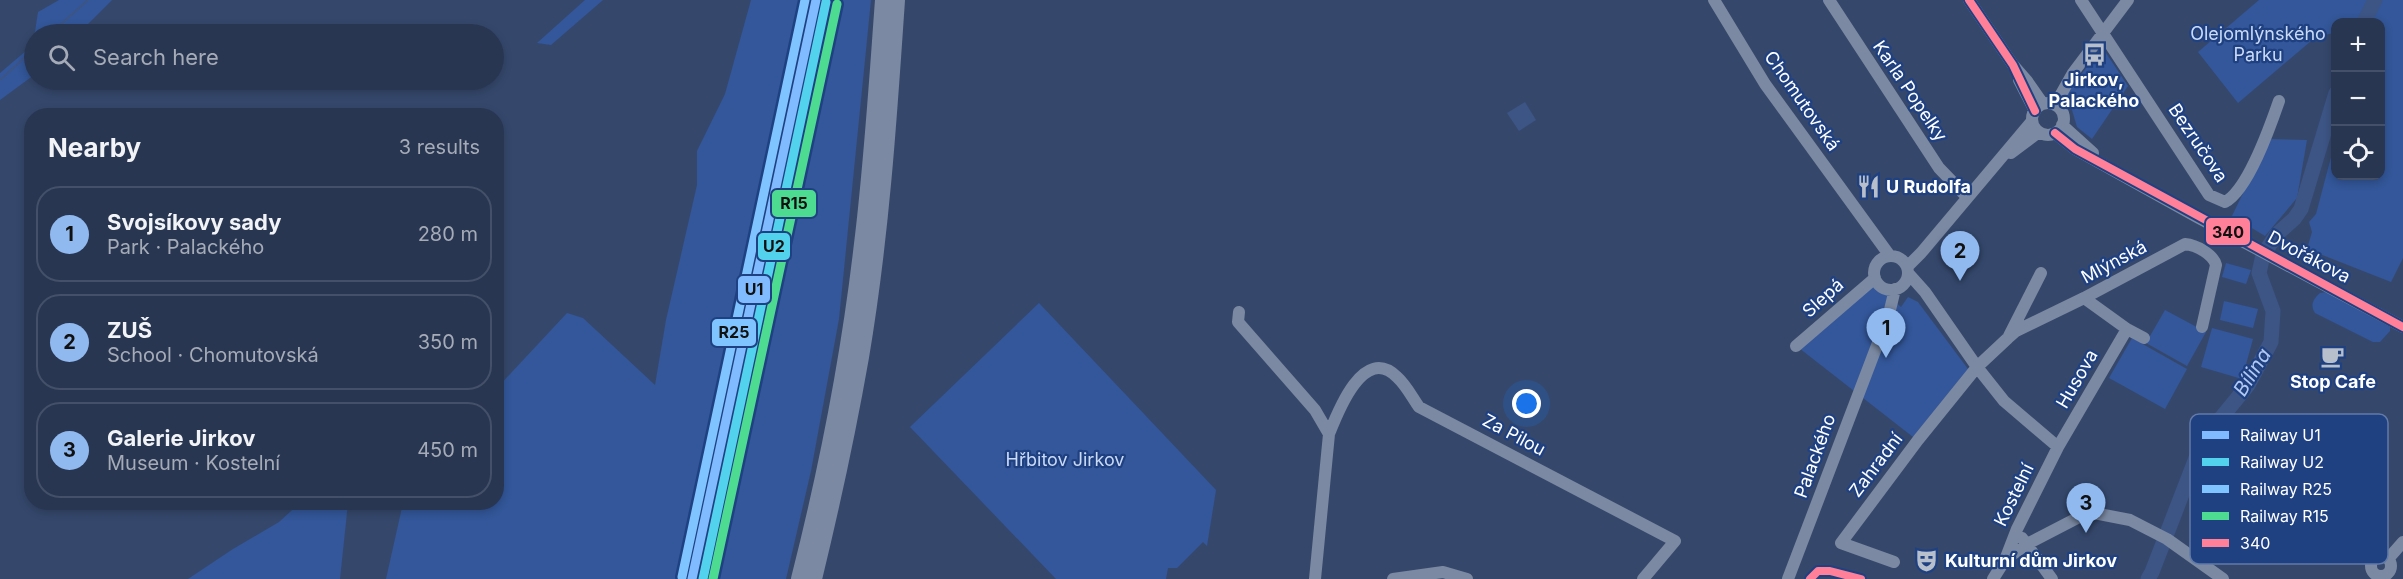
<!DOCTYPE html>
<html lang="en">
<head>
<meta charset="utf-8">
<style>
  body { margin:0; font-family:Inter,sans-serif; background:#303e58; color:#f1f3f6 }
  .controls { position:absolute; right:18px; top:18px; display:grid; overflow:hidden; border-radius:12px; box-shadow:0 3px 9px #0003 }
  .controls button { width:54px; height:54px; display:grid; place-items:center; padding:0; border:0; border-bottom:2px solid #445068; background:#283651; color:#f1f3f6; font:30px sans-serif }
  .you { position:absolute; left:1527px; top:404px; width:21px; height:21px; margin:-15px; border:4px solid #fff; border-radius:50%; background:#1a73e8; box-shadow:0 0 0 9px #1a73e833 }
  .badge { display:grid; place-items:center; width:39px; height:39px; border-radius:50%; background:#90b9f0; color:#111; font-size:20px; font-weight:700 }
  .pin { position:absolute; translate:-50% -50px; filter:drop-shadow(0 2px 3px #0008) }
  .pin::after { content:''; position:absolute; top:32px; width:21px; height:18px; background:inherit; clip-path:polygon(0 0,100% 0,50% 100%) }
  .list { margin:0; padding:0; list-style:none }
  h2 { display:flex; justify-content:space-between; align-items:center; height:78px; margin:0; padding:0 24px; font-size:26px }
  h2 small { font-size:20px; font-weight:400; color:#a5abb7 }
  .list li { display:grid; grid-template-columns:39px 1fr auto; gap:18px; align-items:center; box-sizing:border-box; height:96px; margin:0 12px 12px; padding:0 12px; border:2px solid #445068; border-radius:24px }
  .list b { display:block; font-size:22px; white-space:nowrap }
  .list p { margin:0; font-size:20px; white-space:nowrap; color:#a5abb7 }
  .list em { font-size:20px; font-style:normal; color:#a5abb7 }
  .icon { flex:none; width:33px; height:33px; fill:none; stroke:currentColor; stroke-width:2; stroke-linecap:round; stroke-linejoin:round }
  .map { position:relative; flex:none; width:2403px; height:579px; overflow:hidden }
  .search { position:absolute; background:#283651; box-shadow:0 3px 9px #0003; left:24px; top:24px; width:480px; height:66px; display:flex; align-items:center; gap:15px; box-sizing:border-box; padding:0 21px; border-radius:33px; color:#a5abb7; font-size:22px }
  .panel { position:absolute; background:#283651; box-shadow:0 3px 9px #0003; left:24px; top:108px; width:480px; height:402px; border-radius:24px }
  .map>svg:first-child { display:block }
  .green { fill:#33579a }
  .water { fill:#3d5585 }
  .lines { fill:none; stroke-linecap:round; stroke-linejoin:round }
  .stream { stroke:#3d5585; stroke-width:2 }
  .river { stroke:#3d5585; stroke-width:15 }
  .minor { stroke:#7b89a2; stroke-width:12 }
  .highway { stroke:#7c89a2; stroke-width:16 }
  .bus-1-casing { stroke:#1f4182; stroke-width:12 }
  .bus-1 { stroke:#ff8098; stroke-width:8 }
  .rail-1-casing { stroke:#1f4182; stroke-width:14 }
  .rail-2-casing { stroke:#1f4182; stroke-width:14 }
  .rail-3-casing { stroke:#1f4182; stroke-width:14 }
  .rail-4-casing { stroke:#1f4182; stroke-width:14 }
  .rail-1 { stroke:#80baff; stroke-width:9 }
  .rail-2 { stroke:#53d2ee; stroke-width:9 }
  .rail-3 { stroke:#80c4ff; stroke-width:9 }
  .rail-4 { stroke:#4ddb92; stroke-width:9 }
  .labels { text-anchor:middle; stroke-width:4.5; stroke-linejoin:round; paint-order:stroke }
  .park-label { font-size:18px; fill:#cadaf7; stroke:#1f4182 }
  .poi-label { font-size:18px; font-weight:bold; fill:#fff; stroke:#1f4182 }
  .street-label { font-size:18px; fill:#fff; stroke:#1f4182 }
  .water-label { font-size:20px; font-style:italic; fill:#b1c8f1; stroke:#1f4182 }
  .key { fill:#1f4182; stroke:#627aa8; stroke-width:1.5 }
  .key-label { font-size:16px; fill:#fff }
  .line-badge { stroke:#1f4182; stroke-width:2 }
  .pale-badge-label { font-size:16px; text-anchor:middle; font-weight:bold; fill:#111 }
</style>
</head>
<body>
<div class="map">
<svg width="2403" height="579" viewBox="0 0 2403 579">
  <rect width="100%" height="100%" fill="#35486c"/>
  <path class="green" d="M59,0h53l-34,34h-44v41l-34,25v-27l27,-23 8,-18 3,-20z
    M585,0h18l-52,45 -14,-2z
    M751,0h51l-122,579h-294l17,-76 93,-1 1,-114 70,-75 16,5 72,67 11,-65 31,-135v-34l28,-57z
    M822,0h49l-32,319 -28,152 -25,108h-86z
    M2259,0h144v258l-12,24 -84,-33 5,-17 -3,-10 7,-8 19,-72 1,34h44v-154h-44l-1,11 -18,3 -79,67 -40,-51z
    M2102,47l26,39 -36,53 -15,-12 -10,-34z
    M2269,139l38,1 -10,58 -32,38 -33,-20z
    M2226,263l25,7 -5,14 -24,-7z
    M1872,282l29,25 7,-10 10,5 50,67 -55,68 -114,-89z
    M2327,292l63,35v4l-10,11h-7l-58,-29c-5,-8 -2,-14 5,-20z
    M2224,301l34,8 -5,19 -33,-8z
    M1039,303l177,187 -9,56 -4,-4 -26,26h-9l-2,11h-110l-146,-152z
    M2165,310l41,22 -19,34 -41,-23z
    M2212,328l41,11 -11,40 -41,-12z
    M2132,338l55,31 -22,40 -56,-31z
    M301,502l47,1 -8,76h-152l45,-30 46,-27z"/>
  <path class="water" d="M1525,102l11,18 -17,11 -12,-18z"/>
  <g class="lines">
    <path class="stream" d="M50,34l38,-34
      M0,80l34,-31"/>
    <path class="river" d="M2364,22l11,-22
      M2148,579l4,-7 51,-132 45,-55 23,-43 2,-31 -14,-38 4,-18 14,-21 17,-15 7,-10 35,-116"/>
    <path class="minor" d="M1714,0l51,84 125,172
      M1829,0l110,168 28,29
      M1969,0l44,65 14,16 16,23
      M2081,0l128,195 16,7c23,-12 45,-75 54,-101
      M2019,80l16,31
      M2032 119a16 16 0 1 1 32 0a16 16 0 1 1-32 0Z
      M2055,105l18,-32 55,-73
      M2062,125l31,28
      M2055,133l20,16 122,68 206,110
      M2011,153l28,-21
      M1874 273a17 17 0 1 1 34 0a17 17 0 1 1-34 0Z
      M1907,267l14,-14 111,-132
      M1908,273l17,19 52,75 27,34 54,46
      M2084,298l43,31 17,9
      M1239,312l-1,10 77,88 14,24 -14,145
      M2009,336l32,-63
      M1796,346l79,-68
      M1329,434c9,-23 35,-90 68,-57 9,8 15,20 22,30l256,134 -32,38
      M2369,520l-14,12 20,27
      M2022,538l30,41
      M2371 566a10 10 0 1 1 20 0a10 10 0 1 1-20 0Z
      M2388,559l15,-17
      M2005,560l22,-16 62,-32 41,8 37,19 56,40
      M1894,562l-53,-19 77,-103 59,-73 31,-29 8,-7 68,-33 101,-54c11,1 28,10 31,21l-14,62
      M1393,579l50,-7 24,7
      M1788,579l101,-265 6,-25
      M1993,579l12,-19 12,-31 41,-82 69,-118"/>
    <path class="highway" d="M799,579c28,-110 50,-222 63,-335 10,-81 15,-163 21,-244
      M814,579c18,-74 34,-148 47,-222 20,-118 28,-238 36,-357"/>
    <defs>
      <path id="bus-1" d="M1969,0l44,65 22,46
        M2055,133l20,16 328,178
        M1810,579l8,-8h12l31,8"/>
    </defs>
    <use href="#bus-1" class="bus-1-casing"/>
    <use href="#bus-1" class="bus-1"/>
    <defs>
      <path id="rail-1" d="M692,579l124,-579"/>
      <path id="rail-2" d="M703,579l123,-577"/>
      <path id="rail-3" d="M682,577l123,-577"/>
      <path id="rail-4" d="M713,579l124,-575"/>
    </defs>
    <use href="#rail-1" class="rail-1-casing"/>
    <use href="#rail-2" class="rail-2-casing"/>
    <use href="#rail-3" class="rail-3-casing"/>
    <use href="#rail-4" class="rail-4-casing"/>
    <use href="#rail-1" class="rail-1"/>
    <use href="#rail-2" class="rail-2"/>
    <use href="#rail-3" class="rail-3"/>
    <use href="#rail-4" class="rail-4"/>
  </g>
  <defs>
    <symbol id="bus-bare" viewBox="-9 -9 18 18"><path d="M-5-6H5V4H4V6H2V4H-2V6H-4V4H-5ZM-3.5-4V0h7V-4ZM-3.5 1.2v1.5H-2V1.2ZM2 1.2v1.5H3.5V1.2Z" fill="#b8bfcc" stroke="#1f4182" stroke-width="2.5" paint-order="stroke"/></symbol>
    <symbol id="restaurant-bare" viewBox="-9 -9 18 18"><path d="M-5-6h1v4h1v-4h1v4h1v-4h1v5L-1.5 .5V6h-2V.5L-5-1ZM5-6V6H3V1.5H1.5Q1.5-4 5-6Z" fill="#b8bfcc" stroke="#1f4182" stroke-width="2.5" paint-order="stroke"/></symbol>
    <symbol id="cafe-bare" viewBox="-9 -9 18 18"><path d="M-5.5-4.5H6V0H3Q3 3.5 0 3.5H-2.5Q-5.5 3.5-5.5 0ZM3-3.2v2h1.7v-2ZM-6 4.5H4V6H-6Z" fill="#b8bfcc" stroke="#1f4182" stroke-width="2.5" paint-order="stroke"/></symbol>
    <symbol id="theatre-bare" viewBox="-9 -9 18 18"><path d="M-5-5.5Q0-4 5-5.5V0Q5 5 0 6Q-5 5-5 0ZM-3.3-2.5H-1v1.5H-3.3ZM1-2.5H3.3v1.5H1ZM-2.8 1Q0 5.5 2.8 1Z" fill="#b8bfcc" stroke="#1f4182" stroke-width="2.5" paint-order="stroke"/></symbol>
  </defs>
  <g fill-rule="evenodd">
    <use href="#bus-bare" x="2078" y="38" width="33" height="33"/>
    <use href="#restaurant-bare" x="1852" y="170" width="33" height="33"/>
    <use href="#cafe-bare" x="2316" y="340" width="33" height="33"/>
    <use href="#theatre-bare" x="1910" y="544" width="33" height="33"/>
  </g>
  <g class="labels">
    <g class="park-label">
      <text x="2258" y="40">Olejomlýnského<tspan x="2258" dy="21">Parku</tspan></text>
      <text x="1065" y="466">Hřbitov Jirkov</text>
    </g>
    <g class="poi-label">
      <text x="2094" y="86">Jirkov,<tspan x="2094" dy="21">Palackého</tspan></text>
      <text x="1886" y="193" text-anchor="start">U Rudolfa</text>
      <text x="2333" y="388">Stop Cafe</text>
      <text x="1945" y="567" text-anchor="start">Kulturní dům Jirkov</text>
    </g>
    <g class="street-label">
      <text transform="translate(1910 91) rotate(56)" y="6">Karla Popelky</text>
      <text transform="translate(1802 101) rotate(55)" y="6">Chomutovská</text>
      <text transform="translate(2198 143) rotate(56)" y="6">Bezručova</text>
      <text transform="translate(2309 257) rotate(28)" y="6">Dvořákova</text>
      <text transform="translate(2114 262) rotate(-28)" y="6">Mlýnská</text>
      <text transform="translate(1823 298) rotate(-42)" y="6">Slepá</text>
      <text transform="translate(2077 379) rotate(-60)" y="6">Husova</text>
      <text transform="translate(1514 435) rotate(28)" y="6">Za Pilou</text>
      <text transform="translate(1815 456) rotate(-70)" y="6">Palackého</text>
      <text transform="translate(1876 465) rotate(-53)" y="6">Zahradní</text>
      <text transform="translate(2014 495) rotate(-64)" y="6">Kostelní</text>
    </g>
    <g class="water-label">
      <text transform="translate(2252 372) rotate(-58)" y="7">Bílina</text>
    </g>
  </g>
  <rect x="2190" y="414" width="198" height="150" rx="9" class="key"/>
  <rect x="2202" y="431" width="27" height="8" fill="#80baff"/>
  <rect x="2202" y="458" width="27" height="8" fill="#53d2ee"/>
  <rect x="2202" y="485" width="27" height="8" fill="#80c4ff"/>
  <rect x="2202" y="512" width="27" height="8" fill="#4ddb92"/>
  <rect x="2202" y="539" width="27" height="8" fill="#ff8098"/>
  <g class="key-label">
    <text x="2240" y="441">Railway U1</text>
    <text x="2240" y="468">Railway U2</text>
    <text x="2240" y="495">Railway R25</text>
    <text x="2240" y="522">Railway R15</text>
    <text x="2240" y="549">340</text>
  </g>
  <g class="line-badge">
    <rect x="771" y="189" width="46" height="29" rx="6" fill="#4ddb92"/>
    <rect x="2205" y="217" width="46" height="29" rx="6" fill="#ff8098"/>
    <rect x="757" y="232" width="34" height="29" rx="6" fill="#53d2ee"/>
    <rect x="737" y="275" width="34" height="29" rx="6" fill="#80baff"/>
    <rect x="711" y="318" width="46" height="29" rx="6" fill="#80c4ff"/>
  </g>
  <g class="pale-badge-label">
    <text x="794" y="209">R15</text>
    <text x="2228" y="238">340</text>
    <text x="774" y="252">U2</text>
    <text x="754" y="295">U1</text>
    <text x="734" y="338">R25</text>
  </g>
</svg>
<div class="controls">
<button>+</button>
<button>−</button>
<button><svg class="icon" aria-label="locate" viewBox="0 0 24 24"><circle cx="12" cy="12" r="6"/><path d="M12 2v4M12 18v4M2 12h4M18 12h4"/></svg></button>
</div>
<div class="you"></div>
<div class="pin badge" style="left:1886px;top:358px">1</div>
<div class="pin badge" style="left:1960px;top:281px">2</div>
<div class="pin badge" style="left:2086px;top:533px">3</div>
<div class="search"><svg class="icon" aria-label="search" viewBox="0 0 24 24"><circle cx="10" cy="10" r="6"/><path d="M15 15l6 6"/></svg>Search here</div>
<section class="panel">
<h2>Nearby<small>3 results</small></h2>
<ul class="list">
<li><span class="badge">1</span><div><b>Svojsíkovy sady</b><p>Park · Palackého</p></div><em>280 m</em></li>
<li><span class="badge">2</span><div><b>ZUŠ</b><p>School · Chomutovská</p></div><em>350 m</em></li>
<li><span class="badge">3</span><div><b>Galerie Jirkov</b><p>Museum · Kostelní</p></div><em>450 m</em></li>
</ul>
</section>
</div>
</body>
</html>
